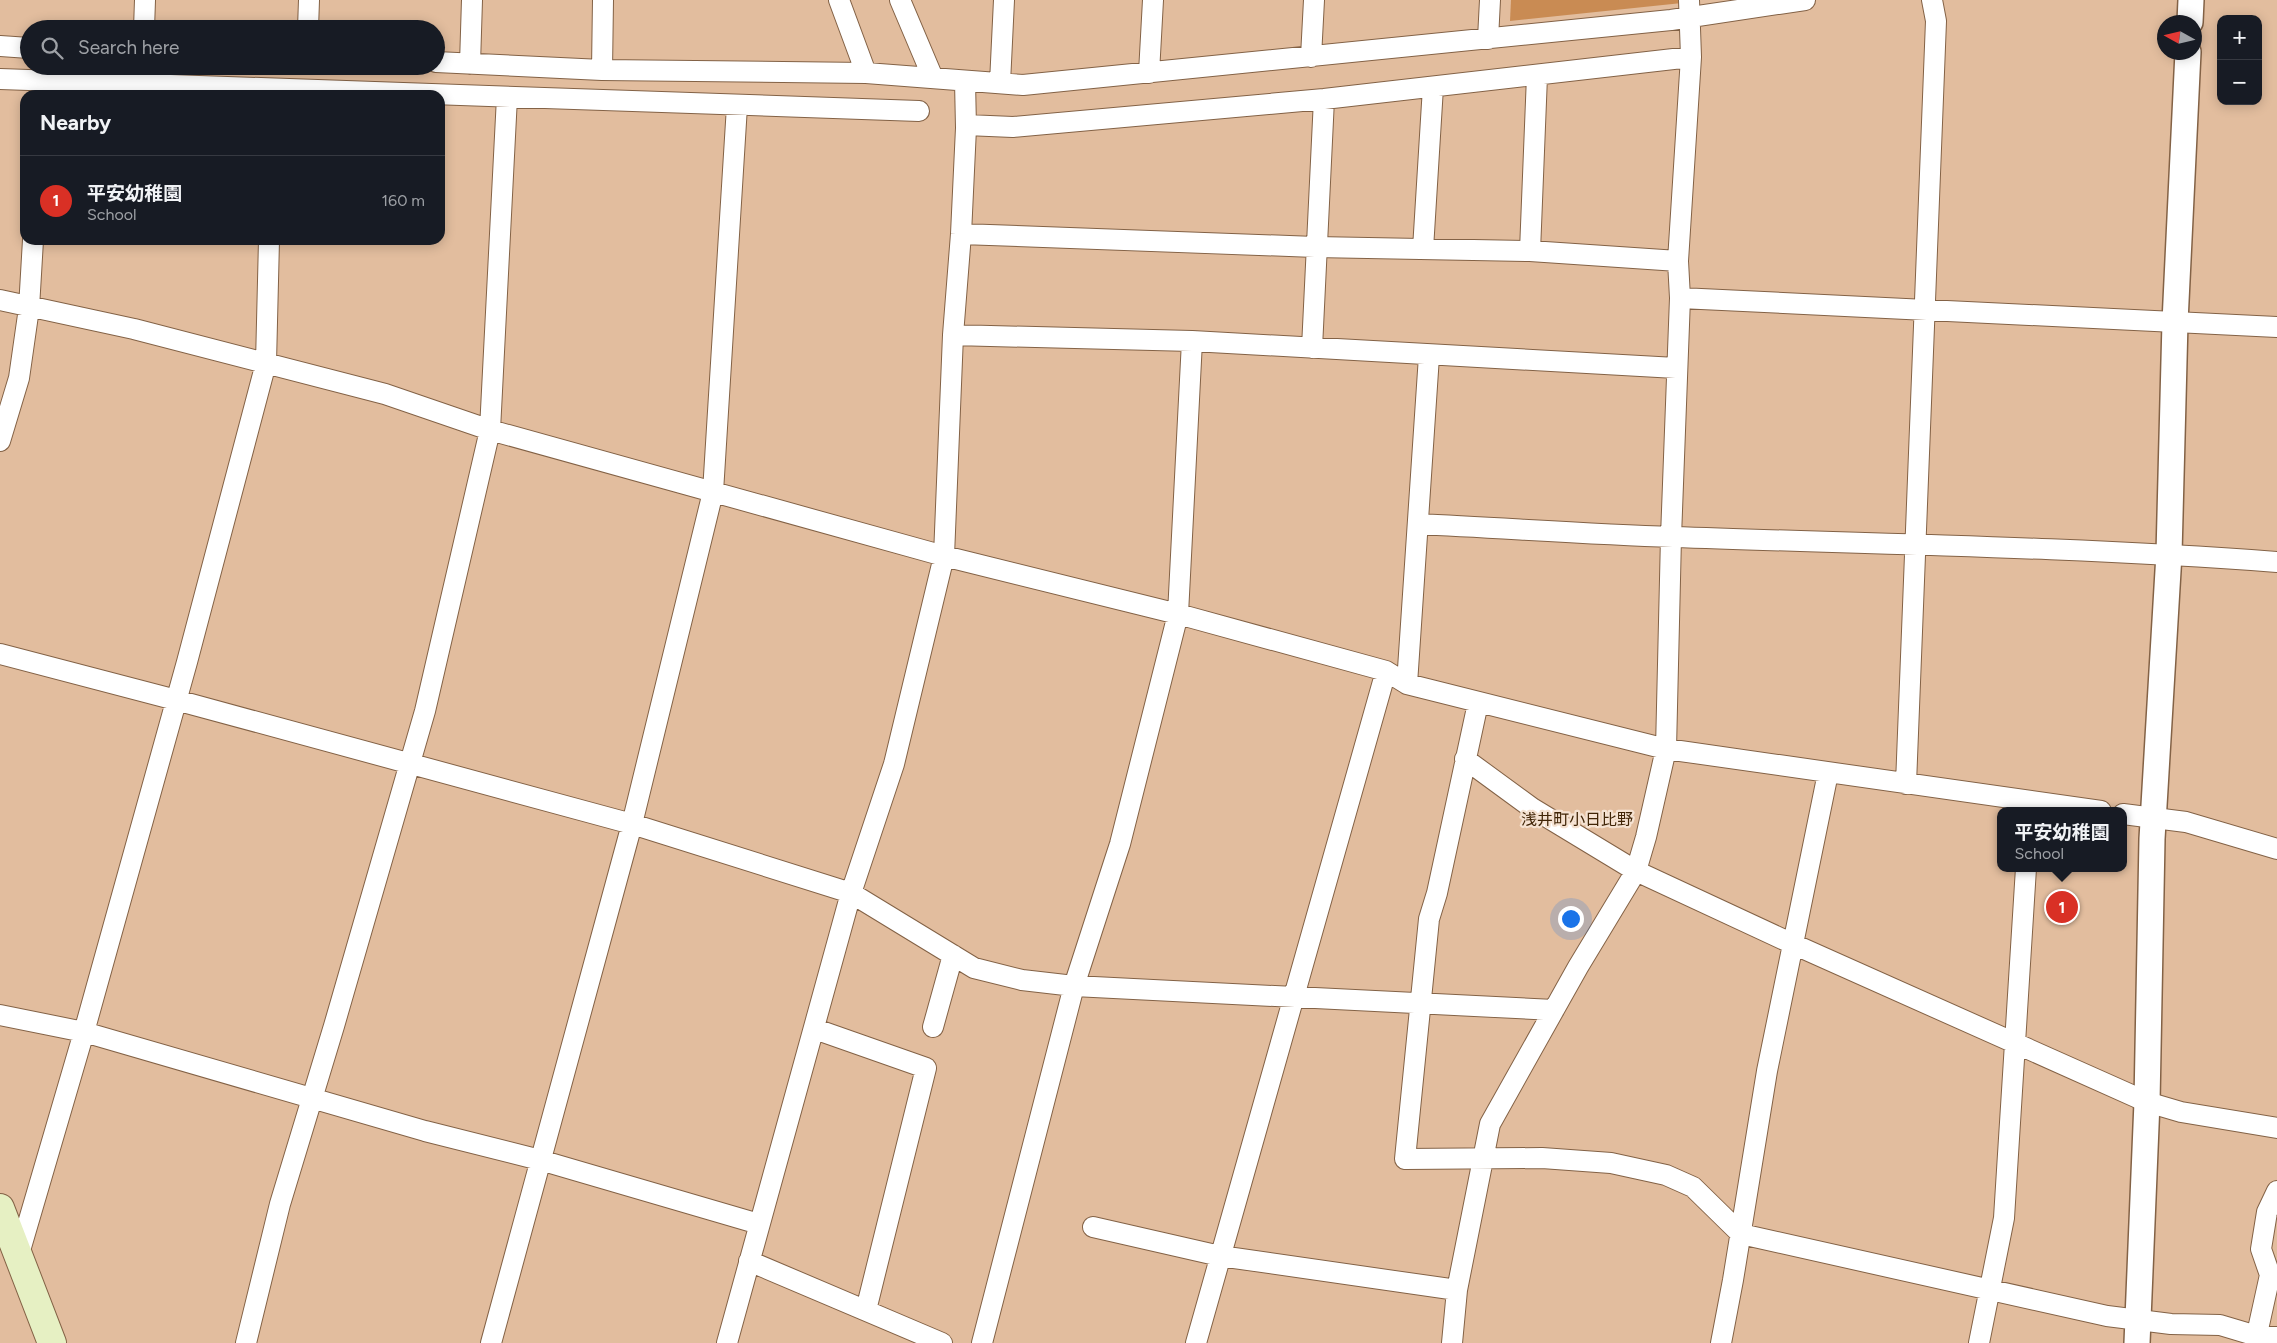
<!DOCTYPE html>
<html lang="en">
<head>
<meta charset="utf-8">
<style>
  body { margin:0; font-family:Figtree,"Noto Sans JP",sans-serif; background:#20242c; color:#f1f3f6 }
  .controls { position:absolute; right:15px; top:15px; display:grid; overflow:hidden; border-radius:10px; box-shadow:0 2px 12px #0003 }
  .controls button { width:45px; height:45px; display:grid; place-items:center; padding:0; border:0; border-bottom:1px solid #363941; background:#171b24; color:#f1f3f6; font:25px sans-serif }
  .compass { position:absolute; left:2157px; top:15px; width:45px; height:45px; border-radius:50%; background:#171b24; box-shadow:0 2px 12px #0003; rotate:278deg }
  .you { position:absolute; left:1570px; top:918px; width:18px; height:18px; margin:-12px; border:4px solid #fff; border-radius:50%; background:#1a73e8; box-shadow:0 0 0 8px #1a73e833 }
  .badge { display:grid; place-items:center; width:32px; height:32px; border-radius:50%; background:#d93025; color:#fff; font-size:16px; font-weight:700 }
  .pin { position:absolute; translate:-50% -50%; border:2px solid #fff; box-shadow:0 1px 5px #0006 }
  .popup { position:absolute; left:1997px; top:807px; width:130px; height:65px; box-sizing:border-box; display:grid; place-content:center; border-radius:10px; background:#171b24; filter:drop-shadow(0 1px 4px #0005); font-size:16px; white-space:nowrap; color:#9ea1a6 }
  .popup b { font-size:19px; color:#f1f3f6 }
  .popup::after { content:''; position:absolute; left:50%; top:100%; margin-left:-10px; border:10px solid transparent; border-top-color:#171b24 }
  .list { margin:0; padding:0; list-style:none }
  h2 { display:flex; justify-content:space-between; align-items:center; height:65px; margin:0; padding:0 20px; font-size:21px }
  h2 small { font-size:16px; font-weight:400; color:#9ea1a6 }
  .list li { display:grid; grid-template-columns:32px 1fr auto; gap:15px; align-items:center; box-sizing:border-box; height:90px; padding:0 20px; border-top:1px solid #363941 }
  .list b { display:block; font-size:19px; white-space:nowrap }
  .list p { margin:0; font-size:16px; white-space:nowrap; color:#9ea1a6 }
  .list em { font-size:16px; font-style:normal; color:#9ea1a6 }
  .icon { flex:none; width:28px; height:28px; fill:none; stroke:currentColor; stroke-width:2; stroke-linecap:round; stroke-linejoin:round }
  .map { position:relative; flex:none; width:2277px; height:1343px; overflow:hidden }
  .search { position:absolute; background:#171b24; box-shadow:0 2px 12px #0003; left:20px; top:20px; width:425px; height:55px; display:flex; align-items:center; gap:12px; box-sizing:border-box; padding:0 18px; border-radius:28px; color:#9ea1a6; font-size:19px }
  .panel { position:absolute; background:#171b24; box-shadow:0 2px 12px #0003; left:20px; top:90px; width:425px; height:155px; border-radius:15px }
  .map>svg:first-child { display:block }
  .green { fill:#c98b53 }
  .lines { fill:none; stroke-linecap:round; stroke-linejoin:round }
  .minor-casing { stroke:#836246; stroke-width:22 }
  .tertiary-casing { stroke:#836246; stroke-width:28 }
  .secondary-casing { stroke:#836246; stroke-width:30 }
  .minor { stroke:#fff; stroke-width:20 }
  .tertiary { stroke:#fff; stroke-width:25 }
  .secondary { stroke:#e6f0c3; stroke-width:28 }
  .labels { text-anchor:middle; stroke-width:4.5; stroke-linejoin:round; paint-order:stroke }
  .quarter-label { font-size:16px; fill:#402406; stroke:#f5e2d2 }
</style>
</head>
<body>
<div class="map">
<svg width="2277" height="1343" viewBox="0 0 2277 1343">
  <rect width="100%" height="100%" fill="#e2bd9e"/>
  <path class="green" d="M1511,0h171v3l-172,18z"/>
  <g class="lines">
    <defs>
      <path id="minor" d="M839,0l27,73
        M900,0l33,78
        M144,29l1,-29
        M308,29l1,-29
        M1488,39l2,-39
        M0,46l29,2
        M1311,57l3,-57
        M436,62l166,8 264,3 157,12 648,-65 134,-20
        M470,64l2,-64
        M602,70l1,-70
        M1149,73l4,-73
        M0,79l919,32
        M1000,83l4,-83
        M966,125l47,2 311,-28 367,-42
        M961,234l354,13 215,4 148,10
        M1423,249l10,-162
        M1530,251l7,-175
        M1680,298l597,29
        M0,300l134,29 251,65 105,36 454,126 234,58 208,57 21,13 259,65 435,62
        M953,335l239,6 484,27
        M1312,348l12,-249
        M0,441l19,-63 10,-70 4,-68
        M1418,524c85,4 170,10 255,13 201,7 403,10 604,25
        M0,654l176,46 456,124 219,69 123,75 48,12 52,6 480,24
        M1407,684l22,-328
        M1478,703l-41,190 -8,26 -24,240 137,-1 69,5 55,12 27,12 48,47 366,82 64,8 49,1 37,11 20,1
        M1465,759l67,49 104,63 157,73 354,158 34,10 96,16
        M1906,784l30,-763 -4,-21
        M2123,814l63,8 91,27
        M0,1015l84,17 341,99 115,29 219,64
        M933,1027l20,-72
        M815,1029l111,39 -60,242
        M1093,1227l127,29 237,34
        M19,1254l65,-222 103,-370 79,-299 3,-123
        M749,1261l193,82
        M246,1343l34,-139 54,-178 91,-315 65,-281 17,-333
        M491,1343l141,-519 81,-332 24,-386
        M727,1343l124,-450 43,-129 50,-208 9,-221 8,-101 5,-106 -1,-47
        M982,1343l92,-357 46,-142 58,-230 14,-273
        M1196,1343l190,-672
        M1452,1343l5,-53 33,-166 88,-157 58,-96 10,-34 20,-88 5,-212 9,-239 -2,-37 13,-204 -2,-57
        M1721,1343l12,-63 34,-209 61,-298
        M1979,1343l25,-125 22,-350
        M2255,1343l15,-68 -9,-26 6,-37 10,-21"/>
      <path id="tertiary" d="M2190,22l1,-22
        M2137,1343l10,-241 5,-263 17,-285 6,-232 13,-270"/>
      <path id="secondary" d="M0,1208l52,135"/>
    </defs>
    <use href="#minor" class="minor-casing"/>
    <use href="#tertiary" class="tertiary-casing"/>
    <use href="#secondary" class="secondary-casing"/>
    <use href="#minor" class="minor"/>
    <use href="#tertiary" class="tertiary"/>
    <use href="#secondary" class="secondary"/>
  </g>
  <g class="labels">
    <g class="quarter-label">
      <text x="1577" y="825">浅井町小日比野</text>
    </g>
  </g>
</svg>
<div class="controls">
<button>+</button>
<button>−</button>
</div>
<svg class="compass" viewBox="-18 -18 36 36"><path d="M0-13l5 13h-10z" fill="#e53935"/><path d="M0 13l5-13h-10z" fill="#9ea1a6"/></svg>
<div class="you"></div>
<div class="pin badge" style="left:2062px;top:907px">1</div>
<div class="popup"><b>平安幼稚園</b>School</div>
<div class="search"><svg class="icon" aria-label="search" viewBox="0 0 24 24"><circle cx="10" cy="10" r="6"/><path d="M15 15l6 6"/></svg>Search here</div>
<section class="panel">
<h2>Nearby<small></small></h2>
<ul class="list">
<li><span class="badge">1</span><div><b>平安幼稚園</b><p>School</p></div><em>160 m</em></li>
</ul>
</section>
</div>
</body>
</html>
